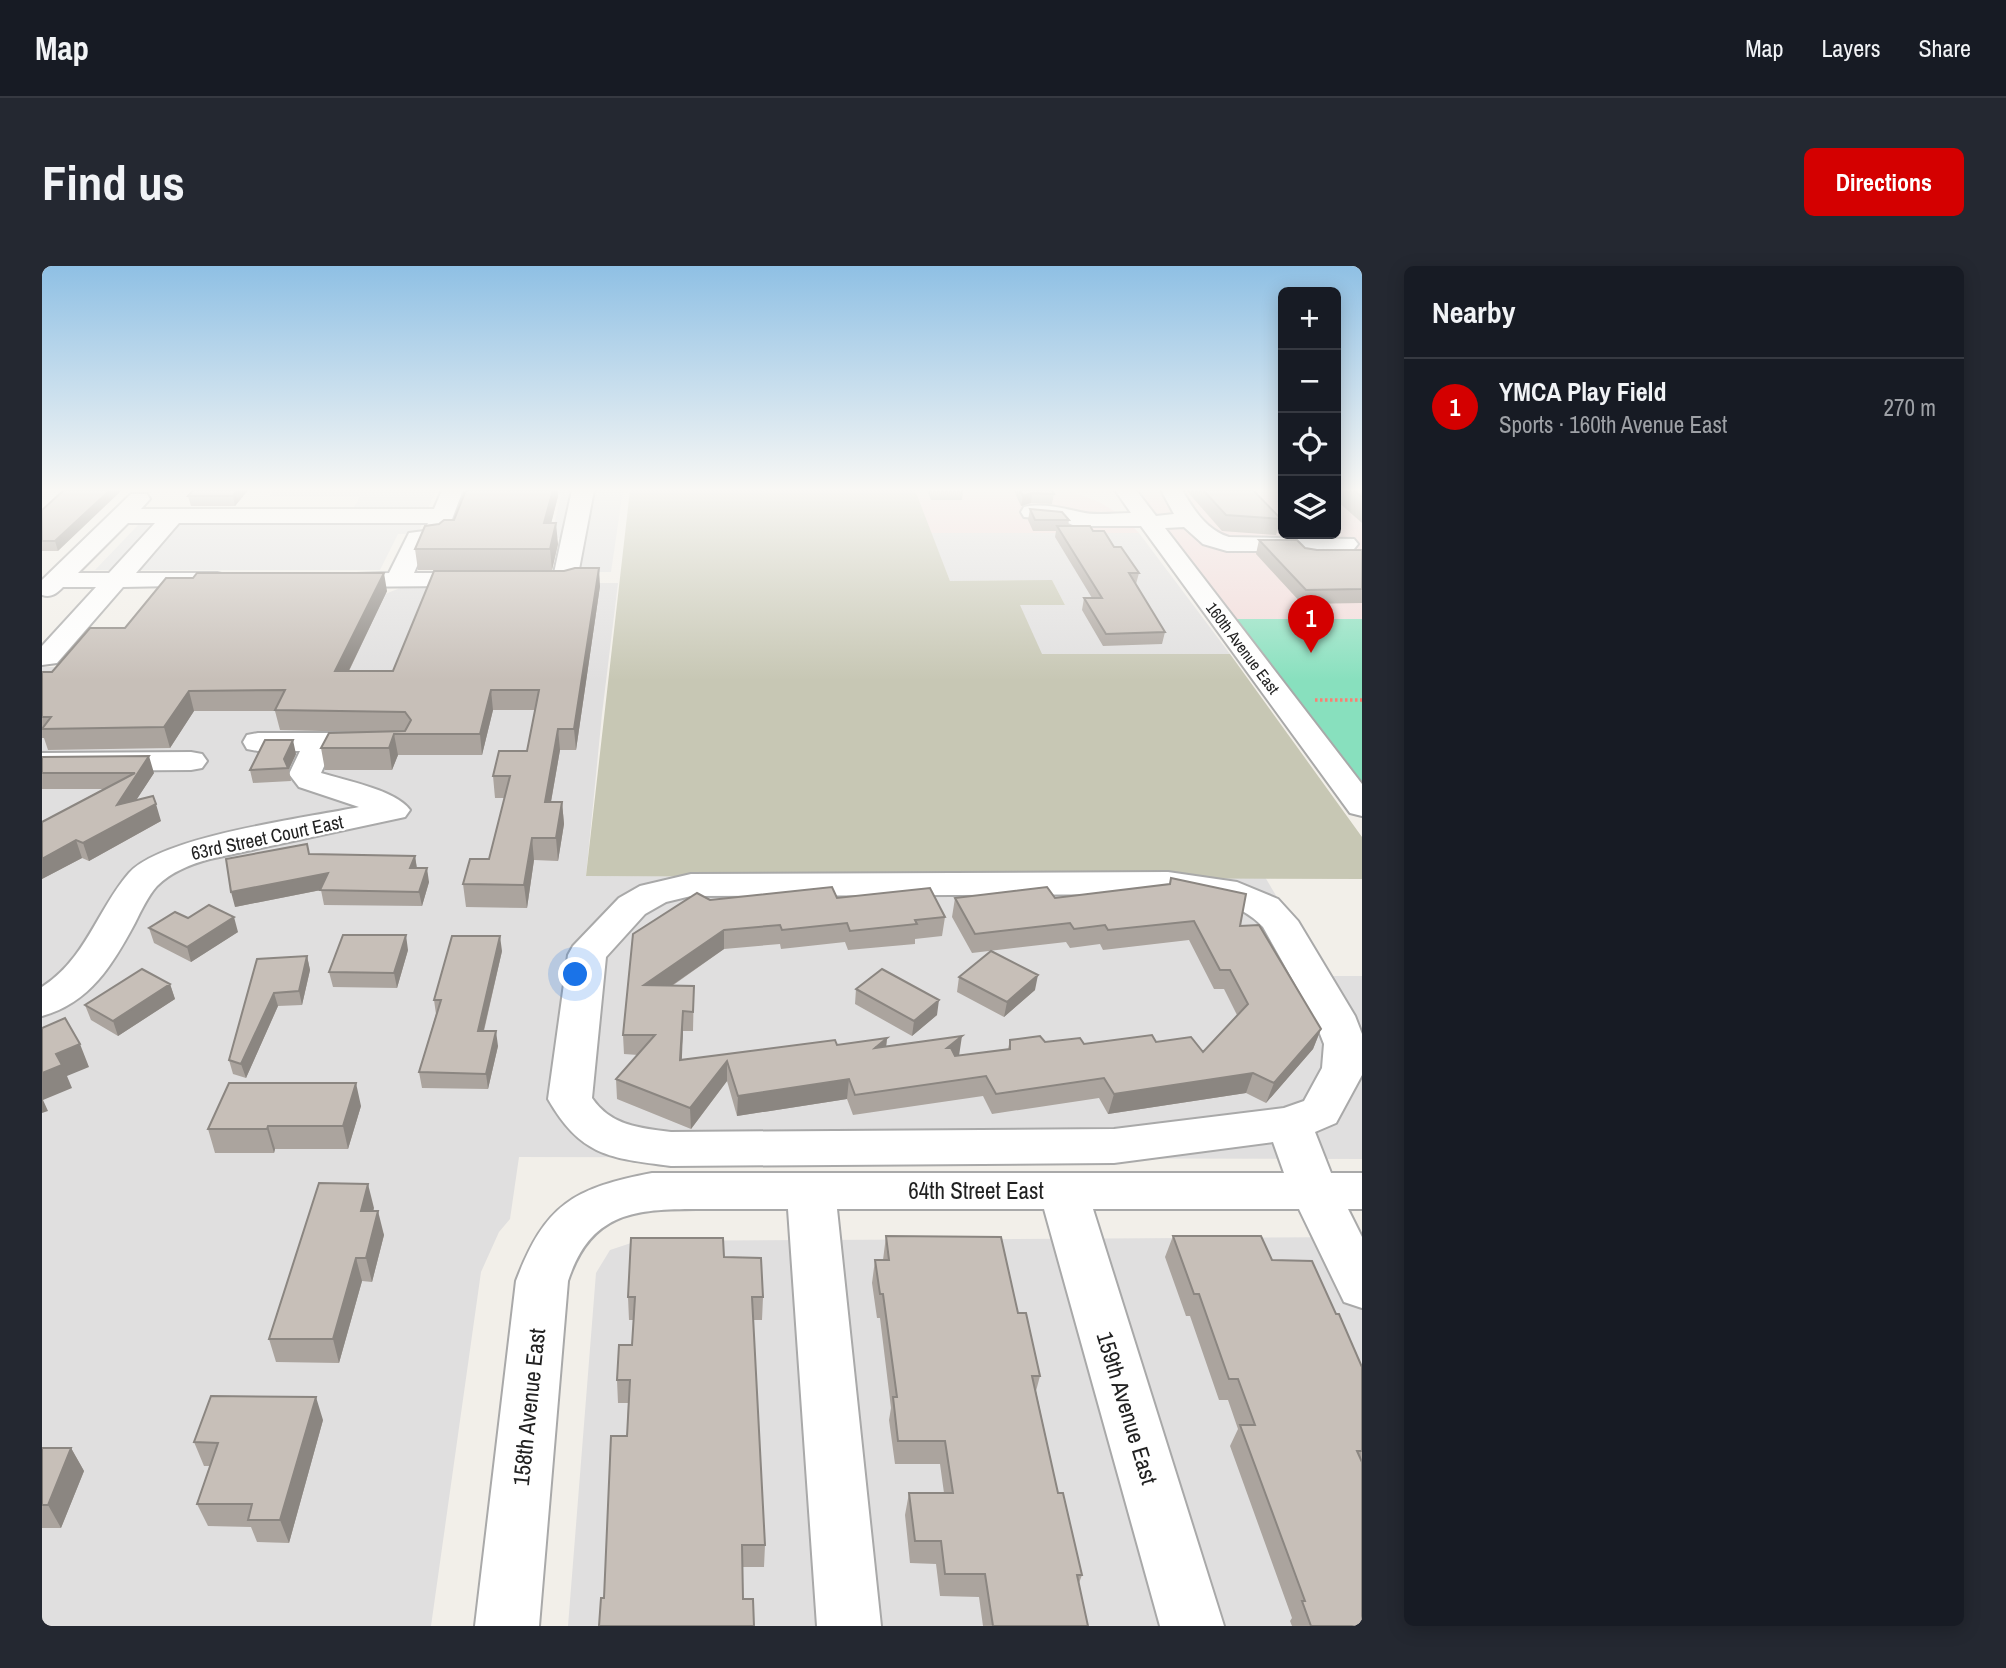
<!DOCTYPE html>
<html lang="en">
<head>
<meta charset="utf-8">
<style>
  body { margin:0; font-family:"Archivo Narrow",sans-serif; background:#242831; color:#f1f3f6 }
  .controls { position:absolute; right:21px; top:21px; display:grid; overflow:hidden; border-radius:10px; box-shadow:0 4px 18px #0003 }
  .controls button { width:63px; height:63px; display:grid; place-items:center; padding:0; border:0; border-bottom:2px solid #363941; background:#171b24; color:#f1f3f6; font:35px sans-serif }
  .you { position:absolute; left:534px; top:709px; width:24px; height:24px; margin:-18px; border:5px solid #fff; border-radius:50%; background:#1a73e8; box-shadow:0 0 0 10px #1a73e833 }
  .badge { display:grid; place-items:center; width:46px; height:46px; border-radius:50%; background:#d40000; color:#fff; font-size:23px; font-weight:700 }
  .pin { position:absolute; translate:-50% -58px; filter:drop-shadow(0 2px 4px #0008) }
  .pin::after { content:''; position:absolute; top:37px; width:24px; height:21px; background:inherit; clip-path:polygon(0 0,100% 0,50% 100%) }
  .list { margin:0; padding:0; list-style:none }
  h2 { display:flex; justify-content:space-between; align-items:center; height:91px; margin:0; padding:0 28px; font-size:30px }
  h2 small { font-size:23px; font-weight:400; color:#9ea1a6 }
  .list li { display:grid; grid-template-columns:46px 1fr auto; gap:21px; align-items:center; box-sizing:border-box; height:98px; padding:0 28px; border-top:2px solid #363941 }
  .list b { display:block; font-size:26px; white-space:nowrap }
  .list p { margin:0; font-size:23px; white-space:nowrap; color:#9ea1a6 }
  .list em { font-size:23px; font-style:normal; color:#9ea1a6 }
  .icon { flex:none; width:38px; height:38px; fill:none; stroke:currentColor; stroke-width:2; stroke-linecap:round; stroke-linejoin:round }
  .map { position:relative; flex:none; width:1320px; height:1360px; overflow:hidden; border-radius:10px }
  header { display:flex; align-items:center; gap:42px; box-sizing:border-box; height:98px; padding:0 35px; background:#171b24; border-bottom:2px solid #363941 }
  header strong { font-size:33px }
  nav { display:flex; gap:38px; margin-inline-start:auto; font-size:24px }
  .intro { display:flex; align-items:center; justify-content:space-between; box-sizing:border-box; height:168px; padding:0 42px }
  h1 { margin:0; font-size:49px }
  .button { padding:18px 32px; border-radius:10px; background:#d40000; color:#fff; font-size:24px; font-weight:700 }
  main { display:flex; gap:42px; padding:0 42px }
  aside { flex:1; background:#171b24; border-radius:10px; box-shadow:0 4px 18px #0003 }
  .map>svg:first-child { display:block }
  .residential { fill:#e0dfdf }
  .commercial { fill:#f2dad9 }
  .construction { fill:#c7c7b4 }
  .pitch { fill:#88e0be }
  .parking { fill:#e2e2e2 }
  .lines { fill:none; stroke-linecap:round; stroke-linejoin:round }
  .minor-casing { stroke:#a9a9a9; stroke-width:4 }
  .path { stroke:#fa8072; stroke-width:3.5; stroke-dasharray:2.5 2.5; stroke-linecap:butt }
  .minor { fill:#fff; fill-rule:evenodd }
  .wall { fill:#aba49e }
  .shaded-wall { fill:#8b8681 }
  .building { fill:#c7bfb8; stroke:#8b8681; stroke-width:2 }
  .labels { text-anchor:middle; stroke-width:5; stroke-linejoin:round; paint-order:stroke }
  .far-street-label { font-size:16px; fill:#222; stroke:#fff }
  .street-label { font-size:19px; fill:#222; stroke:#fff }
  .near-street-label { font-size:23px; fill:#222; stroke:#fff }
</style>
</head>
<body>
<header>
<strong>Map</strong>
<nav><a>Map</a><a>Layers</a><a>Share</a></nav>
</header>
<div class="intro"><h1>Find us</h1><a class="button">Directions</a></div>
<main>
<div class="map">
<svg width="1320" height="1360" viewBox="0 0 1320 1360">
  <rect width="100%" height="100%" fill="#f2efe9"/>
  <path class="residential" d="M889,267h208l91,121h-189l-22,-49h46l-13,-25 -102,1z
    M371,317h205l-16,131 -16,162 679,1 59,99h38v183l-843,-2 -9,62 -11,13 -18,40 -50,354h-389v-959h157z
    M1320,971v389h-794l28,-353 14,-23 27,-9z"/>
  <path class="commercial" d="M873,224h153l31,12 24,14 16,17h-208z
    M1093,224h148v44h53v-44h26v129h-126z"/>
  <path class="construction" d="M588,224h285l35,91 102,-1 13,25h-45l22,49h188l132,183v42l-776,-3z"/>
  <path class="pitch" d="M1194,353h126v163z"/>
  <path class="parking" d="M232,224h162l-10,23h-75l9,-17h-91z
    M417,224h164l-12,82h-36l7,-34h-31l10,-43h-87l-18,43h-17z
    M99,256h282l-6,12h-19l-18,36h-285z"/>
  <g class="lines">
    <defs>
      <path id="minor" d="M400,224h21l-18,48 -4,5 -15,2 -12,28h140l18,-83h22l-17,90 -3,5 -241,2 -9,-2 -3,-5 3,-5 65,-2 20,-40 15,-2 4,-8h-249l-43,50h81l9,2 3,5 -3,5 -103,2 -66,76 -15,2v-19l54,-59h-33c-7,7 -12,11 -21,8v-15l89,-86h16l3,5 -9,10h293zM86,257h27l-46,50h-31z
        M1073,224h21l20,26 18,-2 -13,-24h21c12,20 24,40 47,47l125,2 4,5 -4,5 -8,2h-119l-24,-7 -19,-17 -19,1 197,256v32l-12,-3 -209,-287h-66l-14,-6 -37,-3 -3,-5 3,-5c19,-4 38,1 56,5 15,4 35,1 51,1z
        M216,467h117l11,2 4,7 -4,7 -11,2h-44l-10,22c23,7 75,17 89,37l-5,7 -195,42c-19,5 -39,13 -53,27 -9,10 -16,25 -22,37 -22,41 -45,80 -93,93v-29c44,-28 55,-77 87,-114 33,-37 177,-55 230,-66l-60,-20 -10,-13 11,-23h-42l-11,-2 -4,-7 4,-7z
        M149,486l11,2 5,7 -5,7 -11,2 -149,1v-18z
        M1126,606l69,10 41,17 20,22 57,95 7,18v41l-26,48 -21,9 16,41h31v36h-14l14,28v71l-18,-6 -45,-93h-206l131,417h-64l-116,-417h-207l44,417h-64l-29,-417c-30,0 -61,0 -92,0 -64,0 -106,5 -128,72l-29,345h-64l41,-345c29,-77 58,-93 136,-108h632l-11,-31 -159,21 -443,3c-62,-8 -90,-10 -123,-67l20,-144 5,-9 46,-48 21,-12 51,-12zM1126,628c34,4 70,6 95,33l50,89 11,28 -2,24 -18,33 -20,7 -170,21 -443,3c-31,-4 -60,-6 -79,-34l14,-141 39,-43 21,-12 25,-6z"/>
    </defs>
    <use href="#minor" class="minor-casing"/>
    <path class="path" d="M1273,434h47"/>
    <use href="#minor" class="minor"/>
  </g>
  <path class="wall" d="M22,224l-6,61h-16v-41z
    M206,224l-13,16h-44l-3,-10z
    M885,224h36l-1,10h-31z
    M973,224h37l2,4 -2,10 -21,-1 -10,3 -6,-13z
    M1144,224h67l28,29 -5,16 -54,-4z
    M1294,224h26v33l-26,-23z
    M516,230l-7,27 7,21 -6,26h-134l-3,-21 24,-25z
    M988,243l39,11 -1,6 25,5 21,16 25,26 -3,11 29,48 -3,12 -59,2 -21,-36 2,-12h8l-37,-61 1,-6h-23l-5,-11z
    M1217,274l58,10h45v53l-60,1 -46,-50z
    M558,320l-24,164h-16l-9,52h11l2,22 -6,37 -24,-1 -7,48 -61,-1 -3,-23 26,-25 16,-61h-10l-2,-22 34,-25 8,-41h-42l-11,45h-84l-6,15h-67l-4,-22 41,-16 -82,-2 -5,-19h-81l-24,37 -122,2 -4,-12h-2v-66h10l73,-44 262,-37 -38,80h44z
    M254,488l-7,15 2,12 -38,2 -3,-13z
    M0,491l112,16 -18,27 25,21 -72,40 -7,-3 -40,21v-57l61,-33h-61z
    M267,588l106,2 2,12 12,14 -7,24 -98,-1 -3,-15 -86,17z
    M795,632l108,19 -3,19 -27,3v5l-67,6 -3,-8 -64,7 -1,-5 -56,5 -52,37h22l-1,45h-10l-2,29 156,-15 50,-7 -1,8 72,10 50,-7 2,-9 74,4 72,-2 47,10 34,-37 -13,-26h-10l-25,-49 -86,10 -3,-6 -30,4 -4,-6 -94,11 -20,-36 3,-19h100l185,28 81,103 -8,20 -47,54 -20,-10 -138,21 -9,-16 -107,16 -9,-18 -130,19 -6,-16 -110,17 -10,-35 -36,48 -74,-30 -1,-20 22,-24 -14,-1 -1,-19 87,-135z
    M146,652l50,14 -47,30 -37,-19 -5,-15z
    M366,684l-11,38 -64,-1 -4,-15z
    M460,685l-18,80 14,15 -10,43 -66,-1 -3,-16 17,-58 -2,-14z
    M265,690l3,14 -8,35 -24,1 -32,72 -13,-4 -4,-14 28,-101z
    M917,711l76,13 -31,27 -47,-25z
    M128,718l5,15 -57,37 -27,-16 -6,-15z
    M814,723l81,26 -25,21 -57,-32z
    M319,840l-13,43h-73l-1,4h-59l-7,-24z
    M332,942l-1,3 11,24 -12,47 -10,-1 -23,82 -63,-1 -7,-23z
    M844,970l132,77 22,63 -4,15 22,102 24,82 -3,8 9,43h-105l-4,-29 -39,-1 -4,-32 -26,-1 -5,-48 4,-22h35l-4,-29h-45l-6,-44 2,-12 -11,-90h-3l-5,-35 3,-23h8z
    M1131,970l99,24 64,54 26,53v259h-70l-2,-5 2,-3 -62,-172 8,-17 -10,-29h-9l-29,-84h-4l-21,-59z
    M682,991l39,40 -1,23h-9l12,225 -1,22h-22l-138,31 23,-162 1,-33h-10l-1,-23 15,-35 2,-25h-5l-1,-23z
    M281,1154l-34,123 -32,-1 -6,-15 -43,-1 -11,-22 14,-38h-7l-10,-24z
    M0,1182h29l13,23 -23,57h-19z"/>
  <path class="shaded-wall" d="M68,224h12l-64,61 -3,-10z
    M195,224h11l-13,16 -2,-10z
    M511,224h5v6l-12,48 -2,-21z
    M990,227l-1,10 -10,3 2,-10z
    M514,257l2,21 -6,26 -2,-21z
    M557,302l1,18 -24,164 -2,-21z
    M342,307l3,18 -48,100 -4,-20z
    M449,424l2,20 -11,45 -2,-21z
    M147,425l5,20 -24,37 -6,-21z
    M516,463l2,21 -13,74 -2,-22z
    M352,468l4,21 -6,15 -3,-22z
    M251,474l3,14 -7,15 -5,-10z
    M107,490l5,17 -32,49 -5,-17z
    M520,536l2,22 -6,37 -2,-23z
    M114,538l5,17 -72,40 -6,-18z
    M490,572l2,22 -7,48 -3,-23z
    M34,574l6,18 -40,21v-20z
    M373,590l2,14 -7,-2z
    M385,602l2,14 -7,24 -3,-14z
    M286,607l3,15 -96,19 -4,-15z
    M192,651l4,15 -47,30 -4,-15z
    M682,664v19l-79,55 -1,-19z
    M364,669l2,15 -11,38 -3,-15z
    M458,670l2,15 -22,95 -2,-15z
    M265,690l3,14 -8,35 -3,-14z
    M996,709l-3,15 -31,27 3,-15z
    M128,718l5,15 -57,37 -5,-15z
    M232,727l4,13 -32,72 -5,-14z
    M897,734l-2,15 -25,21 2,-15z
    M641,745v20l-2,49 -1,-20z
    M1279,763l-8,20 -47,54 8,-20z
    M454,765l2,15 -10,43 -2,-15z
    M920,770l-3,20 -15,12 3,-20z
    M845,772l-2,20 -10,-10z
    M38,778l9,23 -22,9 5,12 -29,12 5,11 -6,2v-40l14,-19z
    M685,795v20l-36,48 -1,-21z
    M1211,807l-7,20 -138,21 6,-20z
    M807,813l-2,20 -110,17 1,-20z
    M314,817l5,23 -13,43 -5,-23z
    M226,860l7,23 -1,4 -7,-24z
    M326,918l6,24 -8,26 -5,-23z
    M336,945l6,24 -12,47 -6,-24z
    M314,992l6,23 -23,82 -6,-24z
    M274,1131l7,23 -34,123 -9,-23z
    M29,1182l13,23 -23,57 -13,-23z"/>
  <path class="building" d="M22,224h46l-55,51h-13v-31z
    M151,224h44l-4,6h-45z
    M424,224h87l-9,33h12l-6,26h-135l10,-23 14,-2 5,-4h10z
    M978,224h32l2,4 -22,-1 -9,3z
    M1161,224h50l28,29 -55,-4z
    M1312,224h8v7z
    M988,243l32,3 7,8h-34z
    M1015,260h33l3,5h11l10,16h7l18,26h-10l36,59 -59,2 -22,-36h18z
    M1217,274h38l8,8 12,2h45v39l-56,1z
    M533,302h24l-25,161h-16l-13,73h17l-6,36h-24l-8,47 -61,-1 7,-25h19l21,-83h-17l6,-25h28l12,-61h-48l-11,44h-86l-5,14h-68l8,-15 76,-2 6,-11 -6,-8 -130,-2 10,-20 -96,1 -25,36 -122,2 9,-12h-9v-45h10l38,-44h35l41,-50h27l4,-5h187l-49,98h58l41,-100h130z
    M223,474h28l-9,19 4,9 -38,2z
    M107,490l-32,49 36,-9 3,8 -73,39 -7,-3 -34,19v-37l93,-49h-93v-16z
    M265,578l2,10 106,2 -5,12h17l-8,24 -99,-2 8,-17 -97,19 -5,-33z
    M1129,612l75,16 -6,32 19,-1 62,104 -47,54 -21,-10 -139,21 -10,-16 -108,16 -10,-18 -131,19 -6,-16 -111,17 -11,-35 -37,47 -74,-29 39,-44h-32l10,-101 64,-41 13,7 122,-13 5,11 93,-10 15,29 -30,3 2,4 -67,7 -3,-8 -65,7 -2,-5 -56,5 -80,55 50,1 -1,26 -10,-1 -3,49 155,-20 2,5 50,-7 -12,10 87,-12 -15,12h4l4,8 55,-7v-9l30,-4 5,6 35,-4 4,6 68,-9 4,7 35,-5 12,15 45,-48 -18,-34h-10l-26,-49 -86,9 -3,-5 -31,4 -4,-6 -95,11 -20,-36 92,-11 8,11 115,-14z
    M167,639l25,12 -47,30 -38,-19 26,-16 13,6z
    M301,669h63l-12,38 -65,-1z
    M410,670h48l-22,95h18l-10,43 -67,-2 22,-72h-7z
    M949,685l47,24 -31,27 -48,-25z
    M265,690l-8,35 -25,2 -33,71 -12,-4 28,-101z
    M100,703l28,15 -57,37 -28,-16z
    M840,703l57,31 -25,21 -58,-32z
    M23,752l15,26 -24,10 6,11 -20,8v-45z
    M187,817h127l-13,43h-75l-1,3h-59z
    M277,917l49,1 -7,27h17l-12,47h-10l-23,81h-64z
    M844,970l115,1 17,76h8l14,63h-8l26,117h5l19,82h-5l11,51h-95l-8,-52h-40l-4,-33h-26l-6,-48h44l-8,-52h-47l-5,-44h4l-14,-103h-3l-5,-34h14z
    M1131,970h88l11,24 40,1 24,53h3l23,53v84h-5l5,11v164h-51l-9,-25h3l-65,-176h15l-17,-46h-9l-30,-85h-5z
    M589,972h92l1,19 37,1 2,39h-11l13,248h-23l1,54h10l1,27h-155l2,-28h3l7,-162h16l3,-56h-13l2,-35h13l3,-48h-7z
    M169,1130l105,1 -36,123h-32l4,-16h-55l21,-61 -24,-1z
    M0,1182h29l-23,57h-6z"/>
  <linearGradient id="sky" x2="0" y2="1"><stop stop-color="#8fc0e4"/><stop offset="0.54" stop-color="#f9f8f5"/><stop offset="1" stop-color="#f9f8f5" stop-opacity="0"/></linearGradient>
  <rect width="1320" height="415" fill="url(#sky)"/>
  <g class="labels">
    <g class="far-street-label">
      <text transform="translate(1201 382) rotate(53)" y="6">160th Avenue East</text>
    </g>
    <g class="street-label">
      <text transform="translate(225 571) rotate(-12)" y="7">63rd Street Court East</text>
    </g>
    <g class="near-street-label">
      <text x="934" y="933">64th Street East</text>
      <text transform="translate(487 1141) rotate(-84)" y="8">158th Avenue East</text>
      <text transform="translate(1085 1142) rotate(73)" y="8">159th Avenue East</text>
    </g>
  </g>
</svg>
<div class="controls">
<button>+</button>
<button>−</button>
<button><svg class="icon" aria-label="locate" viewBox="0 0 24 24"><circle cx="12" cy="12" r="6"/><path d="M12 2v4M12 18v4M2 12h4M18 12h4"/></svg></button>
<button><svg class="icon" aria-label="layers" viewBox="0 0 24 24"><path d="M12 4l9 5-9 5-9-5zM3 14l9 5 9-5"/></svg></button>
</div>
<div class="you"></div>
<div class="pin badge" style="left:1269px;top:387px">1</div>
</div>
<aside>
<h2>Nearby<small></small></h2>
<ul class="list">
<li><span class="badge">1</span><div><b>YMCA Play Field</b><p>Sports · 160th Avenue East</p></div><em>270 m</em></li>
</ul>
</aside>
</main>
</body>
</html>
